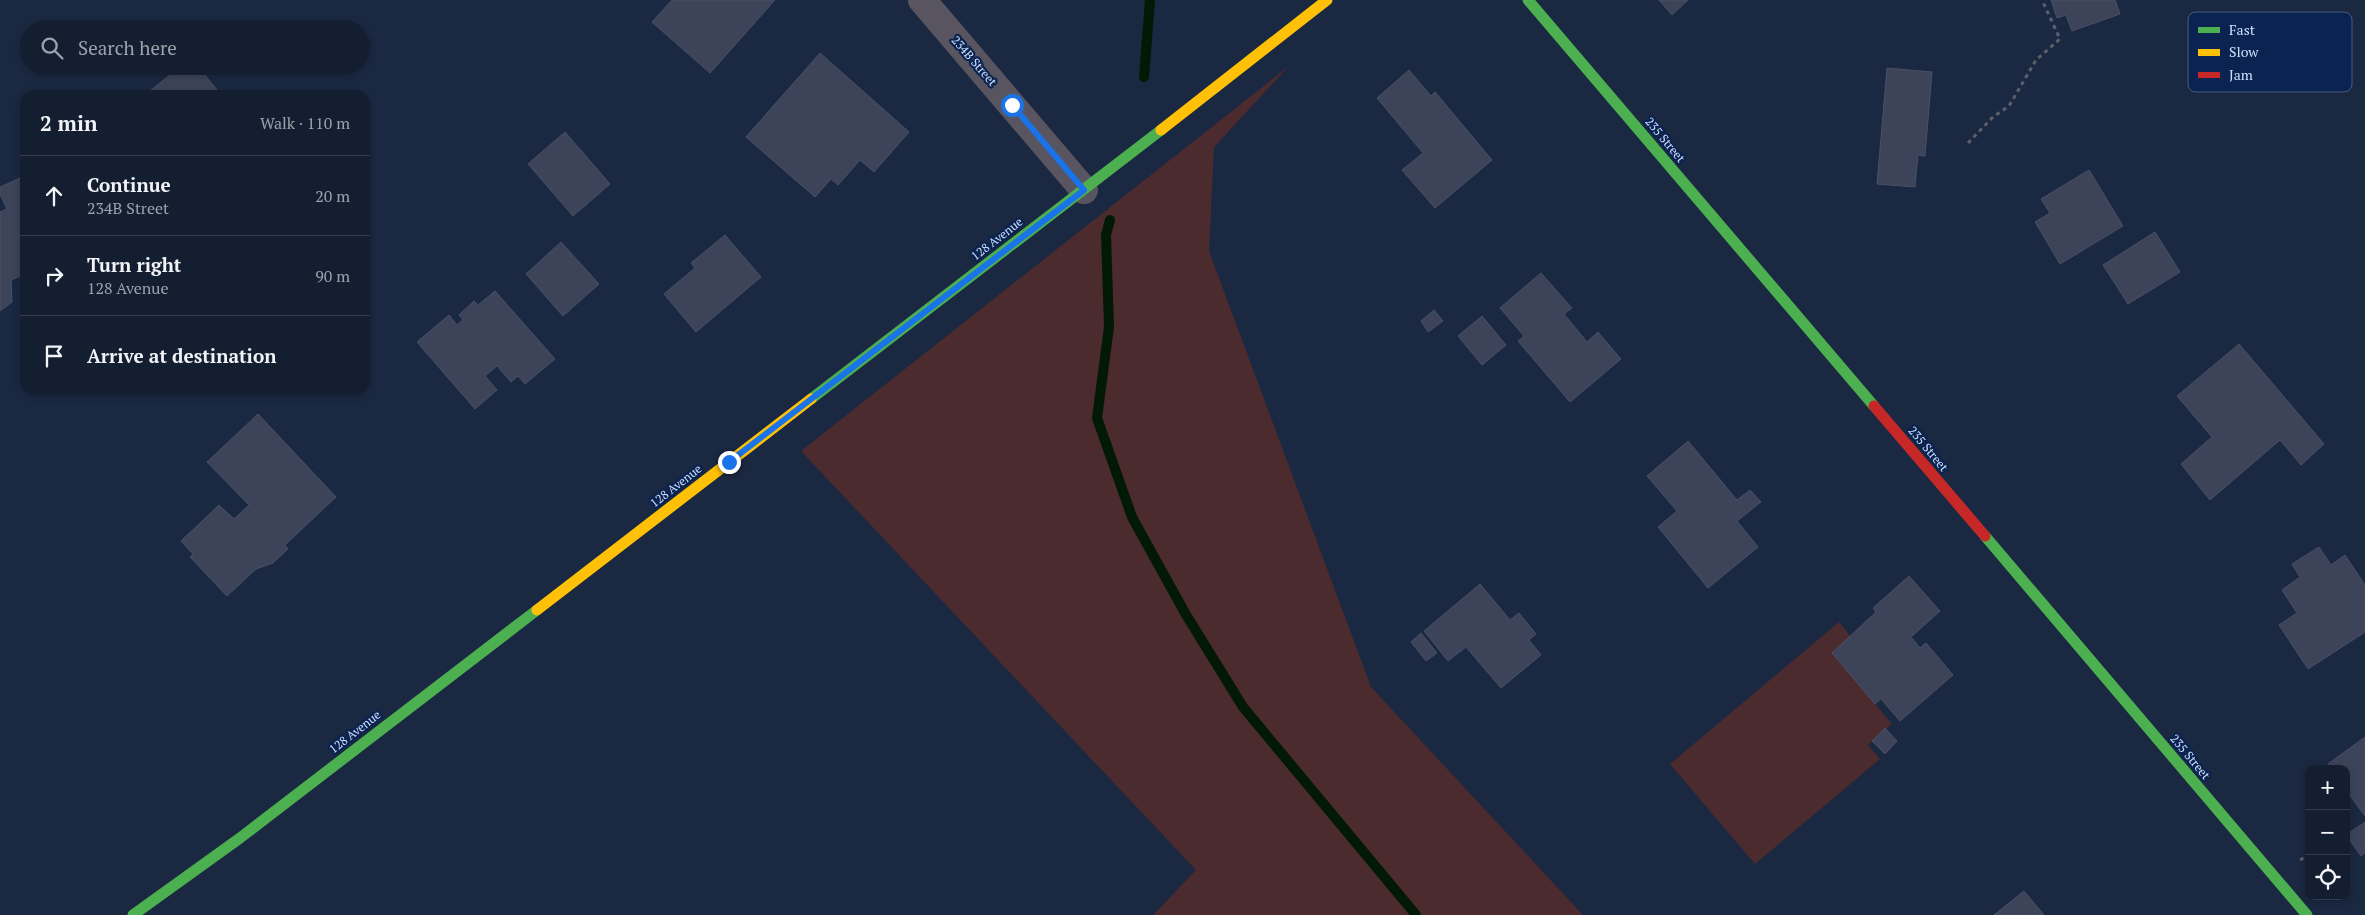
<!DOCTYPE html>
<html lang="en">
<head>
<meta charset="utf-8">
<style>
  body { margin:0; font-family:"PT Serif",serif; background:#212b3d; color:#f1f3f6 }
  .controls { position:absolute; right:15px; bottom:15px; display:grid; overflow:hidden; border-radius:10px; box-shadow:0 2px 8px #0003 }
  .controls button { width:45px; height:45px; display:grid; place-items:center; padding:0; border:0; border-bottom:1px solid #333c4d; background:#141e31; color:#f1f3f6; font:25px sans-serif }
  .stop { position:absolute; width:15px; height:15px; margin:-11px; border:4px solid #1a73e8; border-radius:50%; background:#fff }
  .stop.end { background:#1a73e8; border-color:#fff; box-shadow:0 1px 5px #0008 }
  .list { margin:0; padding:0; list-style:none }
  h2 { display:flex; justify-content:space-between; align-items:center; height:65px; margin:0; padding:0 20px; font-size:21px }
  h2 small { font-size:16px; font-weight:400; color:#9da2ab }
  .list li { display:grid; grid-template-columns:32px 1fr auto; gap:15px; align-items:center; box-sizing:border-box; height:80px; padding:0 20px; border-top:1px solid #333c4d }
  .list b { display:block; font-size:19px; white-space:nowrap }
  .list p { margin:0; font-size:16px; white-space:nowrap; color:#9da2ab }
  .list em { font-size:16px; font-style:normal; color:#9da2ab }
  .icon { flex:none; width:28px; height:28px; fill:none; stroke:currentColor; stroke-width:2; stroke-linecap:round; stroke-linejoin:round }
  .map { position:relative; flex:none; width:2365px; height:915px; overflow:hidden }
  .search { position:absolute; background:#141e31; box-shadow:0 2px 8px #0003; left:20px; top:20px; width:350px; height:55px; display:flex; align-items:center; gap:12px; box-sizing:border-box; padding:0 18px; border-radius:28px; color:#9da2ab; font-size:19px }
  .panel { position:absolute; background:#141e31; box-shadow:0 2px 8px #0003; left:20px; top:90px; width:350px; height:305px; border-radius:15px }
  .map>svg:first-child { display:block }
  .green { fill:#4c2b2e }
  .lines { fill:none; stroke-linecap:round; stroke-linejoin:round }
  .stream { stroke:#021906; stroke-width:10 }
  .building { fill:#3d4459; stroke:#495066 }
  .path { stroke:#5e5f6c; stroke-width:3; stroke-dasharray:4 4; stroke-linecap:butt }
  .street { stroke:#585560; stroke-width:28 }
  .fast { stroke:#4caf50; stroke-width:11 }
  .slow { stroke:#ffc107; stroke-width:11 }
  .jam { stroke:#c62828; stroke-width:11 }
  .route { stroke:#1a73e8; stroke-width:6 }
  .labels { text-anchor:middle; stroke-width:4.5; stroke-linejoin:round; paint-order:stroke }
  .street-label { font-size:12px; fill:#cfe0fe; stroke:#0a2351 }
  .key { fill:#0a2351; stroke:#455c85; stroke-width:1 }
  .key-label { font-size:14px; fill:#cfe0fe }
</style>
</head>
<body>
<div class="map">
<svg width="2365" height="915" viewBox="0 0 2365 915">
  <rect width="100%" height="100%" fill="#1a2841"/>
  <path class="green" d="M1289,66l-75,81 -5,104 162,436 212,228h-430l43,-45 -395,-419z
    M1839,622l12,15 -19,16 60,71 -24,21 12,14 -125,105 -85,-100z"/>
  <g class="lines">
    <path class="stream" d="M1144,77l6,-77
      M1110,220l-4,15 3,92 -12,91 35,99 53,96 58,94 173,208"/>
  </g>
  <path class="building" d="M672,0h103l-65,73 -58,-51z
    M1659,0h29l-16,15z
    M2051,0h64l5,14 -48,17 -6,-16 -9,3z
    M820,53l89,79 -35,40 -14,-12 -22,25 -7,-6 -16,18 -69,-60z
    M181,66h3l8,10 8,-7 21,26h-76z
    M1887,68l45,4 -7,84 -7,-1 -3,32 -38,-3z
    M1409,70l22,26 4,-4 57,68 -57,48 -33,-38 21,-17 -46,-55z
    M565,132l45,52 -37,32 -45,-52z
    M2089,170l34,56 -63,38 -25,-42 15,-9 -9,-14z
    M25,176v98l-14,6 1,22 -12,9v-99l7,-3 -7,-15v-7z
    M2155,232l25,40 -52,32 -25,-39z
    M725,235l36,42 -65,55 -32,-38 31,-26 -4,-5z
    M561,242l38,42 -36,32 -37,-42z
    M1541,273l31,35 -8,6 23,28 11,-10 23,27 -51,43 -52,-61 6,-5 -24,-28z
    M495,291l60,68 -30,25 -7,-8 -7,6 -14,-16 -12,10 12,14 -22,19 -58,-67 32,-27 8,10 6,-5 -4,-5 15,-14 4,4z
    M1434,310l9,11 -15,11 -7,-11z
    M1482,316l24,29 -24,20 -24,-29z
    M2239,344l85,100 -23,21 -21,-25 -70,60 -29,-36 31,-27 -35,-41z
    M258,414l78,83 -51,48 3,4 -15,14 -17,6 -29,27 -37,-39 3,-3 -12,-13 38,-36 15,14 15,-14 -42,-43z
    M1688,441l49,59 13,-10 11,12 -24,19 21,26 -50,41 -50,-61 19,-16 -30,-35z
    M2319,547l12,18 14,-10 20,30v47l-57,37 -29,-44 18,-12 -15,-23 18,-13 -8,-13z
    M1909,576l31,35 -29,26 9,11 6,-5 27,32 -53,46 -19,-22 -6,5 -43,-51 44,-41 -3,-4z
    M1480,584l30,36 9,-7 17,21 -7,6 12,15 -40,33 -35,-41 -18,14 -24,-30z
    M1421,633l16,20 -11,8 -15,-19z
    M1885,728l12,13 -12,13 -13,-13z
    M2365,737v79l-19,-26v-21h-15l-3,-5z
    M2365,822v31l-4,3 -15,-21z
    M2024,891l20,24h-50z"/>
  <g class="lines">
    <path class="path" d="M1968,143l25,-26 16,-11 27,-46 24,-21 -18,-39
      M2300,860l9,-5"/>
    <path class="street" d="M922,0l162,190"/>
    <path class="fast" d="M1528,0l346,406
      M811,399l350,-269
      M1985,536l322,379
      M133,915l107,-77 297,-228"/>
    <path class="slow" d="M1161,130l166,-130
      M537,610l274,-211"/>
    <path class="jam" d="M1874,406l111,130"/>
  </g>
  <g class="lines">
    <path class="route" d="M729,462l355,-272 -72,-85"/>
  </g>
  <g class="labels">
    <g class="street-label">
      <text transform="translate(974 61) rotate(49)" y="4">234B Street</text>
      <text transform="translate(1665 140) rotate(50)" y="4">235 Street</text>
      <text transform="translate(997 239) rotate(-38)" y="4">128 Avenue</text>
      <text transform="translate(1928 449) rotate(50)" y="4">235 Street</text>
      <text transform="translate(676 486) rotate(-38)" y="4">128 Avenue</text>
      <text transform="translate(355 732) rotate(-38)" y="4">128 Avenue</text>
      <text transform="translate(2190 757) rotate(50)" y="4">235 Street</text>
    </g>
  </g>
  <rect x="2188" y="12" width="164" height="80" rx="8" class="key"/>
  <rect x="2198" y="27" width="22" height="6" fill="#4caf50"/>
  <rect x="2198" y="49" width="22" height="7" fill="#ffc107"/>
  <rect x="2198" y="72" width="22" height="6" fill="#c62828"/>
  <g class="key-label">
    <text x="2229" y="35">Fast</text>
    <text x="2229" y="57">Slow</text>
    <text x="2229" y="80">Jam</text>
  </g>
</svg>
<div class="controls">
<button>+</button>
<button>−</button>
<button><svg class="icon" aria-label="locate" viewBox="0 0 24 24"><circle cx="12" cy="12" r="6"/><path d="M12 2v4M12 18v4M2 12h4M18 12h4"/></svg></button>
</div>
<div class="stop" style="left:1012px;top:105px"></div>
<div class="stop end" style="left:729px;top:462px"></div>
<div class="search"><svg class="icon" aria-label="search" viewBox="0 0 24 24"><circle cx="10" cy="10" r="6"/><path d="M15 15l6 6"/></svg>Search here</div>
<section class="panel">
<h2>2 min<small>Walk · 110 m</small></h2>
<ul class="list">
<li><svg class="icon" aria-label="ahead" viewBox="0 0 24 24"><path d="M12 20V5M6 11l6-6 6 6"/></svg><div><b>Continue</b><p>234B Street</p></div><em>20 m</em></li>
<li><svg class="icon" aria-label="right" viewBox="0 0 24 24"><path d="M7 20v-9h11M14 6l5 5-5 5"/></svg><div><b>Turn right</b><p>128 Avenue</p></div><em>90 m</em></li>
<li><svg class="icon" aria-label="arrive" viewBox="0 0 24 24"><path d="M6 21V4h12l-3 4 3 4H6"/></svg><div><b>Arrive at destination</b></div></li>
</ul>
</section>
</div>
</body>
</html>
